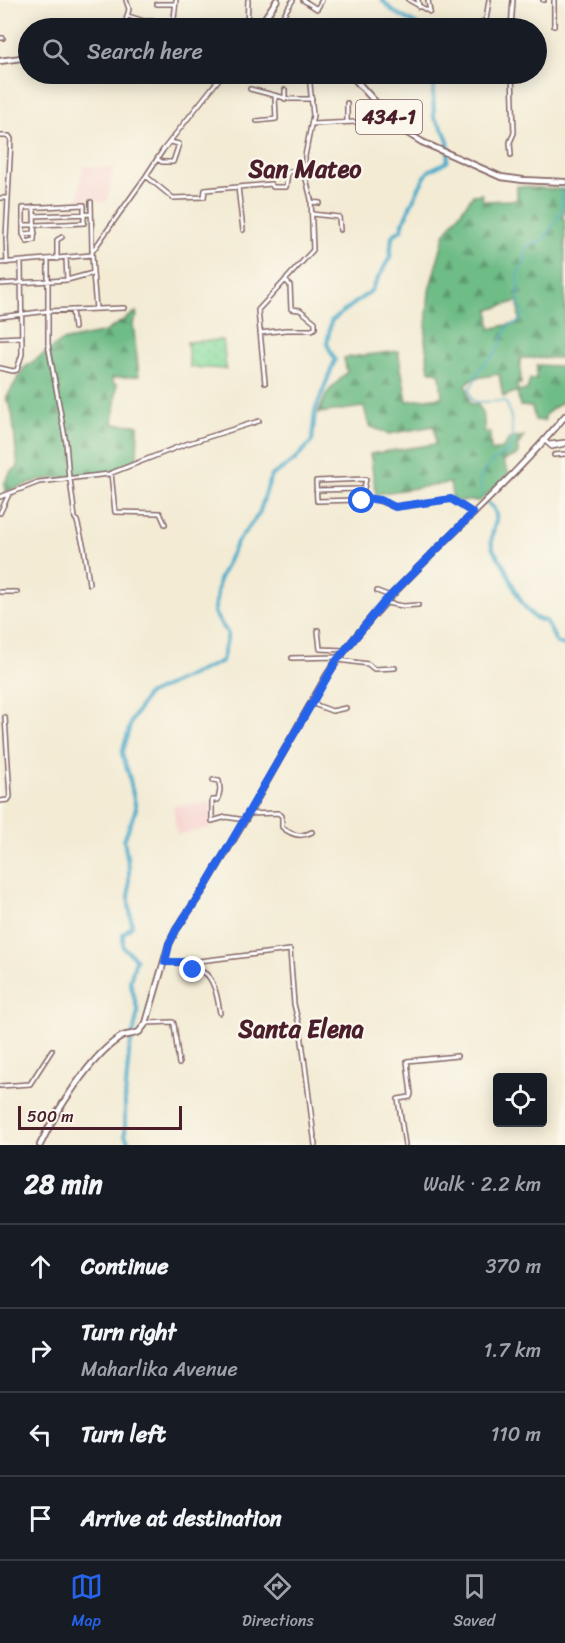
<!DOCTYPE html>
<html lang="en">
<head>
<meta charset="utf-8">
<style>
  body { margin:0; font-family:Sriracha,sans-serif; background:#20242c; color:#f1f3f6 }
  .controls { position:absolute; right:18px; bottom:18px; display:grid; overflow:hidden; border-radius:6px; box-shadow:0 3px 15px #0003 }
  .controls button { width:54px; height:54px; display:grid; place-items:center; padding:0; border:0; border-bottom:2px solid #363941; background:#171b24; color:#f1f3f6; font:30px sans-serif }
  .scale { position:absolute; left:18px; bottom:15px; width:164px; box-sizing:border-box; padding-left:6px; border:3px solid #4a1f2b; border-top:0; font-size:16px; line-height:21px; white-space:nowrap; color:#4a1f2b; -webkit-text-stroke:4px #fbf7ec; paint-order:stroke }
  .stop { position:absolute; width:18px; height:18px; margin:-14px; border:4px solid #2563eb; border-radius:50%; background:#fff }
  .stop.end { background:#2563eb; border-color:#fff; box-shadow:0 2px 6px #0008 }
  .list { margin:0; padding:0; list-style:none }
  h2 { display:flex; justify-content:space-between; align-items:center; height:78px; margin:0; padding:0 24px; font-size:26px }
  h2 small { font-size:20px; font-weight:400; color:#9ea1a6 }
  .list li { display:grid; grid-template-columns:39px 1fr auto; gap:18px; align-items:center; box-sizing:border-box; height:84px; padding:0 24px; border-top:2px solid #363941 }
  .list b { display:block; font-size:22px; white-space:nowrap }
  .list p { margin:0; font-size:20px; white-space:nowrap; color:#9ea1a6 }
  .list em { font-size:20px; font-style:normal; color:#9ea1a6 }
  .icon { flex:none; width:33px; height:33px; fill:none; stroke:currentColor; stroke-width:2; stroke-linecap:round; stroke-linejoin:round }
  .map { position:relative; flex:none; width:565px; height:1145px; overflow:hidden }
  .search { position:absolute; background:#171b24; box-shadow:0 3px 15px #0003; left:18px; right:18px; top:18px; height:66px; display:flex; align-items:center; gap:15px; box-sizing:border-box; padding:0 21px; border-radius:33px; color:#9ea1a6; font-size:22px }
  .sheet { height:414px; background:#171b24 }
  nav { display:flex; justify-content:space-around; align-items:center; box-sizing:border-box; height:84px; border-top:2px solid #363941; background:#171b24; font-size:16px; color:#9ea1a6 }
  nav a { display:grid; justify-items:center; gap:3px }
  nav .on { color:#2563eb }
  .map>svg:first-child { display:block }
  .built { fill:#f7d0ce }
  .grass { fill:url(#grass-dots); stroke:#6a7e65; stroke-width:1.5 }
  .forest { fill:url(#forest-firs); stroke:#5c6e58; stroke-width:1.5; fill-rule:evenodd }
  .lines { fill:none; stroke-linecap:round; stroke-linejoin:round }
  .stream { stroke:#4aabc9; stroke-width:1.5 }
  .river { stroke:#4aabc9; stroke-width:4 }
  .minor-casing { stroke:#856666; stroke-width:6 }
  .major-casing { stroke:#856666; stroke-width:8 }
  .minor { stroke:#fff; stroke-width:3 }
  .major { stroke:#fff; stroke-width:4.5 }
  .route { stroke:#2563eb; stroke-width:8 }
  .labels { text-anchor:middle; stroke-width:4.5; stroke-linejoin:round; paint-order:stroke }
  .shield { fill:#fbf7ec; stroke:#7f6065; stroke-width:1.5 }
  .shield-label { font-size:20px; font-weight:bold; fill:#4a1f2b }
  .quarter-label { font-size:24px; font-weight:bold; fill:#4a1f2b; stroke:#fbf7ec }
</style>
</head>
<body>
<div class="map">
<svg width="565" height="1145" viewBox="0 0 565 1145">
  <defs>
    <pattern id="grass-dots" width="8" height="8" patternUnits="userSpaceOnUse" patternTransform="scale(1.5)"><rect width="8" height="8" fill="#89dd9f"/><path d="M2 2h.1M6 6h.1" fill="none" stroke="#78bd89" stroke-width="1.8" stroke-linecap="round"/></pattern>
    <pattern id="forest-firs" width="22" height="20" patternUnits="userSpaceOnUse" patternTransform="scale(1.5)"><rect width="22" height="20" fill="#6ebc86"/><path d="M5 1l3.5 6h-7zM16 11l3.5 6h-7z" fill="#5c986e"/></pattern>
  </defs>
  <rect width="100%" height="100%" fill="#fbf7ec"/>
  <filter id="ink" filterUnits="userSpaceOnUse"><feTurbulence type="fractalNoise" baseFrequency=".0167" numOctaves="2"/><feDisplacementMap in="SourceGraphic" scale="12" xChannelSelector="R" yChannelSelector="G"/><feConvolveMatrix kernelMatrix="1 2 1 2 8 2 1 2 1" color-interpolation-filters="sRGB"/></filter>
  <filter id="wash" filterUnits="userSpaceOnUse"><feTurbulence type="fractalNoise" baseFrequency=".008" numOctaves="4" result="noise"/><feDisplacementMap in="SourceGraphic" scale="24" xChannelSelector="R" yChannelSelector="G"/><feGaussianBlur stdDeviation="1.35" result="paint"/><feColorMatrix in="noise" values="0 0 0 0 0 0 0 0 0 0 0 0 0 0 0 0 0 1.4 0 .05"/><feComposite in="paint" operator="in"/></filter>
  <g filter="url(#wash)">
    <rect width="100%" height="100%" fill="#f3ebd4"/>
    <path class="built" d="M83,166l29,2 -5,34 -29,-2z
      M212,802l-1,26 -34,7 -4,-29z"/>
    <path class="grass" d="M223,340l3,29 -36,-2 -3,-25z"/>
    <path class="forest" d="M517,186l48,4v23l-3,5 3,1v181l-19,14 -2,7 -9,-1 -3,-13 -12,-1 -3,-15 -14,6 -4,-23 -28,5 -5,7 4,18h7l6,8 2,21 5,-1 1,19 11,-2 7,-10 15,-3 -7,11 2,7 -16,7 6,13 -29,27h-27l-3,-18 -74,11 -6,-40 66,-10 -2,-18 -45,8 -20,-8 -5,-19 -46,6 9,-20 20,-21 -3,-14 54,-7 9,50 35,-4 -2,-23 -11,-4 -4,-30 4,-49 16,-58 28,-38 9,-1 1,7 34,-1zM518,301l1,21 -29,7 -1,-19zM520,358h44l-2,8 -25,-1 -1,14h-6l-3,11 -9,1 -1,-7h4z
      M136,312l1,4 -4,7 6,53 -27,2 1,5 4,1 -4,40 25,1 -1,34 -28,13 -69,8 -35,12 -1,-8 7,-13 7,-3 -6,-56 -6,-14 18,-30 38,-27 43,-9z"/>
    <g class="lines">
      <path class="stream" d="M482,496l-2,-18c4,-7 10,-15 16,-19 7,-5 11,-5 16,-13 0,-15 1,-32 -7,-45l-29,1 -4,-2 -3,-11 5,-7 5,-13 17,-16 12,-27 12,-5 3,-8 -4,-8 -1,-27 1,-8 6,-8 1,-14 18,-9 6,-8 11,-19 1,-24"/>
      <path class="river" d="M382,0l12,12 29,16
        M488,503c18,13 0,27 4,43 1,6 7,11 10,16 9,17 16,40 31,54 3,3 8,4 13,5l11,22 8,2
        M130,1145l-5,-10v-37l4,-46 9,-40 -8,-31 6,-22 -13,-12v-13l9,-8 -3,-23v-35l-5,-28 12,-31 -7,-34 -7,-21 9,-32 16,-27 75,-34 6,-27 -14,-21 5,-33 18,-38 22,-28 12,-38 24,-16 17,-19 3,-30 20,-51 -8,-16 4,-23 40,-30 19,-34 2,-21 10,-7c0,-8 22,-53 27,-58 5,-4 13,-6 18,-9 5,-19 -1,-31 -13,-44l-1,-27 5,-17"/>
    </g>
  </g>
  <g filter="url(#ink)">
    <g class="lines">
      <defs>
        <path id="minor" d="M303,0l14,9 5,-9
          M409,0l21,12
          M418,0l1,7
          M428,0l2,12
          M543,0h1
          M554,0v26
          M157,4h18
          M128,16l16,5
          M263,23l23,5
          M480,23l6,-3 3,-20
          M277,25l16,-25
          M124,28l5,-19 -3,-9
          M143,28l1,-7h29
          M173,28l3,-28
          M247,28l1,-28
          M511,28l2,-28
          M0,38h3
          M250,89l39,10h23
          M285,99v-9
          M347,103v19
          M257,121l19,-2 -1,-23
          M312,124l43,-2
          M0,136h9l2,3 -5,99 1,25
          M511,155l-1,-13 4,-9 -2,-59
          M157,159l5,3h11l6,-18 -9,-2
          M146,176l27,22 31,-1 1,-7 66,-6 2,3h13l2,-15 17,-2
          M238,187l5,43
          M0,198h8
          M91,202l1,48
          M311,202l9,1
          M312,214l27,3 1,13
          M34,216l57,-2
          M23,225c20,0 41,-1 61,-2v-18l-61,3v26l4,8 7,-2c1,-11 0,-22 0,-33
          M23,234l12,-1
          M66,258l1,22
          M57,259v-19l5,-3
          M48,260v84l18,99 3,36
          M0,263l92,-8
          M93,273l3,36
          M0,284l67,-4 26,-7 -1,-21 54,-76 17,-26 60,-76
          M72,310l2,18
          M0,317l48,-6 76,-3
          M260,333l26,-3h26l3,-2v-6l-15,-12 -9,-1 -1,-24 -5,-5
          M0,338l22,-1
          M0,368l13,3 4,-1 5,-16 -1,-92
          M265,383l-7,-73 55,-60 -2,-51 -6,-24v-19l8,-41 -4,-41
          M545,441l7,6 13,-3
          M549,444l16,-2
          M554,455l11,-1
          M111,473l4,39 45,1 5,11
          M70,479l5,39 2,3 7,27 5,36
          M316,490l46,-1
          M0,497l39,-15 70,-8 74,-29 76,-24
          M364,498l-2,-1 -2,2 2,2 2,-3 10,1 21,8 56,-8 22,14
          M360,500l-43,1 -1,-20 50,-2 -4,18
          M0,513l9,-19
          M377,591l13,5
          M0,592h17
          M386,603l17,3 15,-1
          M318,630l2,19 24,1
          M292,658l47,-1
          M339,660l29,4 6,5 21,-1
          M311,703l21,8 14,-3
          M213,780l6,1 1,9 -2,10h-6v21l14,-4 19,3
          M0,801l8,-1 2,-3 -5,-80
          M248,814l30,-1 4,3v11c9,8 19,11 30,5
          M165,962l18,1 107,-13 4,54 7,29 14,112
          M190,962l3,9c3,0 7,0 10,1 12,6 15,29 17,41
          M146,1023l27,-1 1,2 5,40
          M0,1086l30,-2 22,-34
          M405,1145l-7,-46 12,-2 1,-3 -4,-33 50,-5"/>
        <path id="major" d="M258,28l19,-28
          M0,61l28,-4
          M350,74l48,53 24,15 79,35 22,3 42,2
          M40,1145c15,-32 51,-90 81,-108 5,-3 12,-2 18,-5l7,-9 23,-79 7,-14 29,-43 40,-67 82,-145c67,-98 164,-168 238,-259"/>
      </defs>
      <use href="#minor" class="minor-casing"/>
      <use href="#major" class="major-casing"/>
      <use href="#minor" class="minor"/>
      <use href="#major" class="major"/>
    </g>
  </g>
  <g class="lines" filter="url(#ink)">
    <path class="route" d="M193,970l-3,-8h-25l4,-18 7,-14 29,-43 132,-227 47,-58 89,-89 -22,-14 -56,8 -14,-7 -17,-2 -2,3"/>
  </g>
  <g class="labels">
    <rect class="shield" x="356" y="100" width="66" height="34" rx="4.5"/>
    <g class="shield-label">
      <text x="389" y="124">434-1</text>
    </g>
    <g class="quarter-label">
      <text x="305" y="177">San Mateo</text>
      <text x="301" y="1037">Santa Elena</text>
    </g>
  </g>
</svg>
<div class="controls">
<button><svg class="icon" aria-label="locate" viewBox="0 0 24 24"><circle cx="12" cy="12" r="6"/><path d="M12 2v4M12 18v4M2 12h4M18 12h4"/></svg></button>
</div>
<div class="scale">500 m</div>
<div class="stop" style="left:362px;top:501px"></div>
<div class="stop end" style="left:193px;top:970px"></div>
<div class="search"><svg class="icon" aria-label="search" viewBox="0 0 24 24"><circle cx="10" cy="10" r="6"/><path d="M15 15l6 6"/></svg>Search here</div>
</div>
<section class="sheet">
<h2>28 min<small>Walk · 2.2 km</small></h2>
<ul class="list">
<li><svg class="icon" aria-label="ahead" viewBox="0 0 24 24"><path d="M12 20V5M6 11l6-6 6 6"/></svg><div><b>Continue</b></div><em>370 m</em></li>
<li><svg class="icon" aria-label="right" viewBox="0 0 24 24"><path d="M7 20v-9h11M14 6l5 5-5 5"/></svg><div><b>Turn right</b><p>Maharlika Avenue</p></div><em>1.7 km</em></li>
<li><svg class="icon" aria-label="left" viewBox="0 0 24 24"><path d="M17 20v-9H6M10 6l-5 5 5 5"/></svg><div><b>Turn left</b></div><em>110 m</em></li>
<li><svg class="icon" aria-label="arrive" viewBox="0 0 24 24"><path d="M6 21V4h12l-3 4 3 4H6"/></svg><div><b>Arrive at destination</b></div></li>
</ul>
</section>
<nav>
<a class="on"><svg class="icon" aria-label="map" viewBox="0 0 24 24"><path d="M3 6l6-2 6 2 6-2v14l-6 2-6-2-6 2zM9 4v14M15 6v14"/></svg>Map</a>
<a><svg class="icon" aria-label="directions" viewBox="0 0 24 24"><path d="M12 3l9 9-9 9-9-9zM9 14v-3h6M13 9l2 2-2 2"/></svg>Directions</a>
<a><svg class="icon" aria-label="saved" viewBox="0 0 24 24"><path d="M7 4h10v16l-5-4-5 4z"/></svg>Saved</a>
</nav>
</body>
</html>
